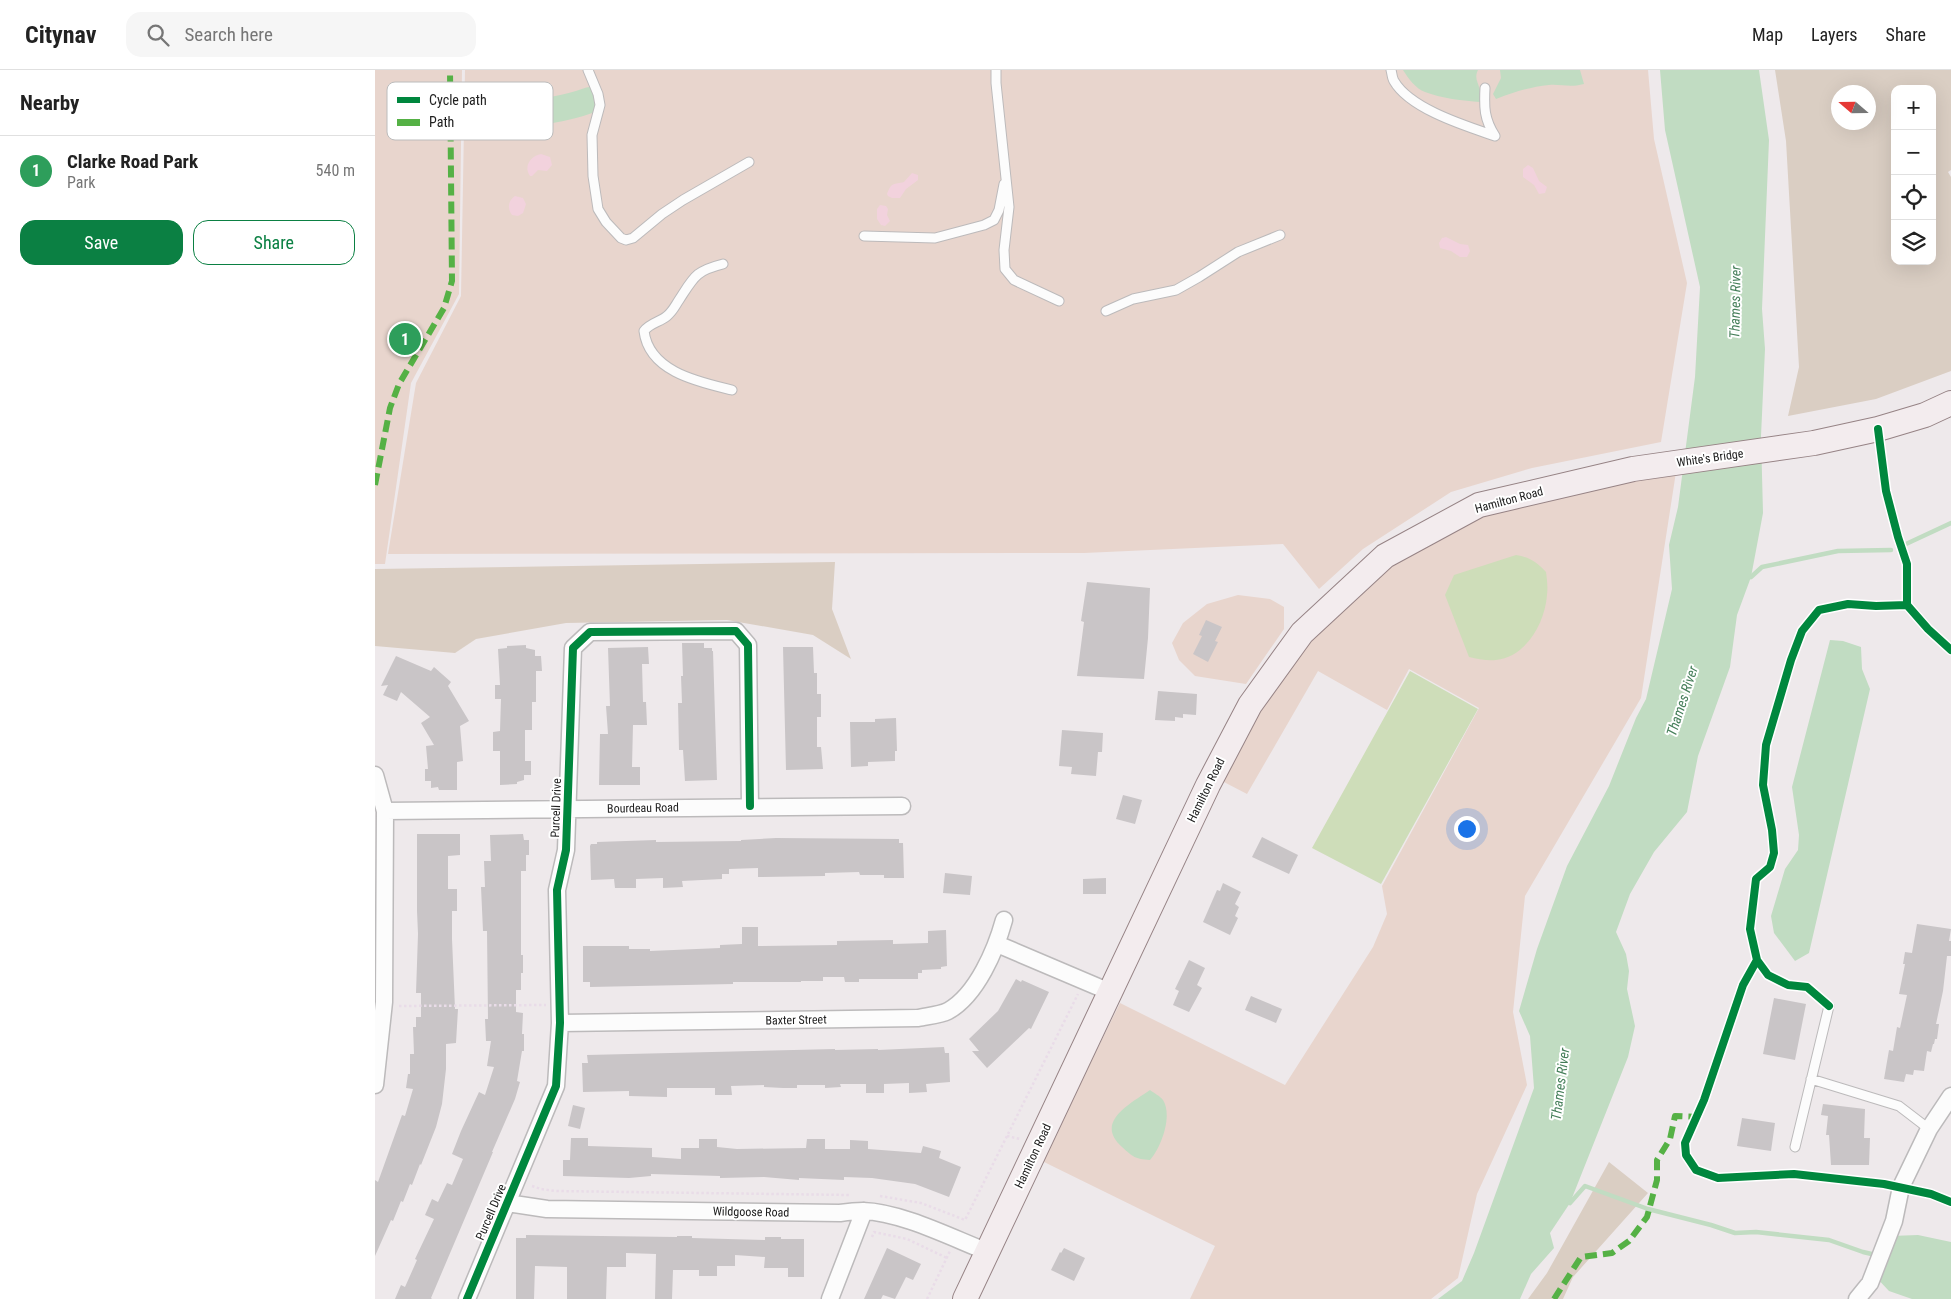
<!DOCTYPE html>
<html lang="en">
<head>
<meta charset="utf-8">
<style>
  body { margin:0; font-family:"Roboto Condensed",sans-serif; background:#f6f6f6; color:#222 }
  .controls { position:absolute; right:15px; top:15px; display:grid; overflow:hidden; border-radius:10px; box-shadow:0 5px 20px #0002 }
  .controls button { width:45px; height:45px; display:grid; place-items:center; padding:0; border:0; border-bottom:1px solid #e0e0e0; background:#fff; color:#222; font:25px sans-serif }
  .compass { position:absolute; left:1456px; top:15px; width:45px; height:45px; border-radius:50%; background:#fff; box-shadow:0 5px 20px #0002; rotate:290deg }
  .you { position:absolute; left:1091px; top:758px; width:18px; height:18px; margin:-12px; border:4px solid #fff; border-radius:50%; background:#1a73e8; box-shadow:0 0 0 8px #1a73e833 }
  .badge { display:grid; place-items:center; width:32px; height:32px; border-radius:50%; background:#0b8043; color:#fff; font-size:16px; font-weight:700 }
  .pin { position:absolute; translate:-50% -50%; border:2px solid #fff; box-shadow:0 1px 5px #0006 }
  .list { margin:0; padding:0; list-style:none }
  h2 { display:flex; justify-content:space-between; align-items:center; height:65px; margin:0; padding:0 20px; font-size:21px }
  h2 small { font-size:16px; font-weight:400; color:#767676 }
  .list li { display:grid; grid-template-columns:32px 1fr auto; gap:15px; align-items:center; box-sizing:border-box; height:70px; padding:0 20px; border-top:1px solid #e0e0e0 }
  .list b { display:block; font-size:19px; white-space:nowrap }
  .list p { margin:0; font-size:16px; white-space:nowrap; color:#767676 }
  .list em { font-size:16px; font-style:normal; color:#767676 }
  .actions { display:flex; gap:10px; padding:15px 20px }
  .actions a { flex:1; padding:11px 0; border:1px solid #0b8043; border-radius:15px; text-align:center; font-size:18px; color:#0b8043 }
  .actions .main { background:#0b8043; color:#fff }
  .icon { flex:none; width:28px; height:28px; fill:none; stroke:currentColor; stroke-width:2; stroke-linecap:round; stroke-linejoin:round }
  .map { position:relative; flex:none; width:1576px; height:1229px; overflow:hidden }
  header { display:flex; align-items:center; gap:30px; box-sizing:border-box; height:70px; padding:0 25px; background:#fff; border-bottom:1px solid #e0e0e0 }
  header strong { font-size:24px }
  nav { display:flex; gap:28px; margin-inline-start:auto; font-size:18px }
  .search { width:350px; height:45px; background:#f6f6f6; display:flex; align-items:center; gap:12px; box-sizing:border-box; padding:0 18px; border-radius:15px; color:#767676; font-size:19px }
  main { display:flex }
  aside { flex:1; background:#fff }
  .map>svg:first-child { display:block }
  .grass { fill:#e8d5cd }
  .forest { fill:#dacec3; fill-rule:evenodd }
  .sand { fill:#f2d2dd }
  .pitch { fill:#ceddb9 }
  .water { fill:#c1dcc2 }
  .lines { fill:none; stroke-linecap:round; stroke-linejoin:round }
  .stream { stroke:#c1dcc2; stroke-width:4.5 }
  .river { stroke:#c1dcc2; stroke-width:26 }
  .building { fill:#c9c5c7 }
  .service-casing { stroke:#bcbabb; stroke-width:11 }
  .minor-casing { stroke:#bcbabb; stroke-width:19 }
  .secondary-casing { stroke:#968385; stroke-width:26 }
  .path { stroke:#e9dce8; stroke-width:2.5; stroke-dasharray:2.5 2.5; stroke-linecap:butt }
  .service { stroke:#fcfcfc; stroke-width:9 }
  .minor { stroke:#fcfcfc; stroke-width:16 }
  .secondary { stroke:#f3ecee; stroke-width:24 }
  .quiet { stroke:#55b145; stroke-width:6; stroke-dasharray:12 6; stroke-linecap:butt }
  .cycleway-casing { stroke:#fff; stroke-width:11 }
  .cycleway { stroke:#00873e; stroke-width:8 }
  .labels { text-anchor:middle; stroke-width:4; stroke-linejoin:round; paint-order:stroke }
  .street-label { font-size:12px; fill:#202020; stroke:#fff }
  .water-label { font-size:14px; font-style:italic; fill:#467f5a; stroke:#fff }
  .key { fill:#fff; stroke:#bcbcbc; stroke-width:1 }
  .key-label { font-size:14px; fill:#202020 }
</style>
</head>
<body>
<header>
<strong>Citynav</strong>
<div class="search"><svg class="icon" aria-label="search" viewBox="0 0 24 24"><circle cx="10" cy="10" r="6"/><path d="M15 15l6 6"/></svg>Search here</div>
<nav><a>Map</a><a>Layers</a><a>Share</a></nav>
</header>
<main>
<aside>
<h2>Nearby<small></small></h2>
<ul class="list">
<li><span class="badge" style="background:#2e9e5b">1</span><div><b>Clarke Road Park</b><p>Park</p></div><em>540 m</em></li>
</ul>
<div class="actions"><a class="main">Save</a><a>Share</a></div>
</aside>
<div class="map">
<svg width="1576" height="1229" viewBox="0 0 1576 1229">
  <rect width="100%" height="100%" fill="#eee9eb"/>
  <path class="grass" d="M0,0h87l-3,224 -48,89 -26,181h-10z
    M90,0h1183l6,69 33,144 -26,159 -129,26 -81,24 -88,57 -44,40 -36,-45 -199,9 -696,1 28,-171 45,-87z
    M1301,402l-35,226 -116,198 -12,116 14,73 -50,109 -19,84 -27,21h-241l25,-53 -173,-85 78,-158 165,82 88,-138 14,-33 -5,-28 97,-178 -70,-39 -22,41 -69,-39 -71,123 -25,-13 38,-70 51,-70 81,-77 91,-49 153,-36z
    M863,525l32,4 14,8v22l-38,55 -51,-8 -16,-16 -7,-17 11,-20 24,-19z"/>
  <path class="forest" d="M1400,0h176v100l-3,2 3,5v194l-75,28 -88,17 11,-49 -13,-226zM1520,19h37v172h-37zM1464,22h30v30h-30z
    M460,492l-3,47 19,50 -38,-24 -86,-15 -161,3 -90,16 -21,14 -80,-7v-77z
    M1234,1092l39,31 -75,84 -10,22h-35l19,-26z"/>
  <path class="sand" d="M166,84l9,3 2,8 -5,6 -9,-1 -6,6h-2c-7,-10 1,-20 11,-22z
    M1153,95l5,3 6,13 8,6 -2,6 -6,1 -5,-9 -11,-8v-8z
    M537,103l6,2v5l-12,9 -6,9h-8l-4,-2 -1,-2c5,-13 7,-9 17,-12z
    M140,126l8,2 3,6 -3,9 -5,3 -6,-1c-5,-7 -4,-14 3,-19z
    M505,135l6,1 2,3 -1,6 3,6 -5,5 -4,-1 -4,-6v-10z
    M1071,167l14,7 8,1 2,6 -3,6h-7l-9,-6 -11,-3 -1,-5 3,-5z"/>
  <path class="pitch" d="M1141,485c13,2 21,7 30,17 1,7 2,16 1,23 -2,28 -21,62 -51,65 -9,1 -18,-1 -27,-3l-24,-62 9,-20z
    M1035,601l68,38 -97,175 -69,-36z"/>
  <path class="water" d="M1028,0h75c-4,8 0,12 2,20 1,3 0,9 0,12 -16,-1 -40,-4 -55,-10 -9,-3 -17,-14 -22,-22z
    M1125,0h80l4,14c-15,4 -22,0 -35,1 -19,2 -35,7 -53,14l-3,-5 8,-16z
    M1285,0h99l10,70 -7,169 3,40 -4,87 2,77 -12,64 -14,38 -7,52 -32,89 -11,56 -33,40 -24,42 -14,38 10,22 3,17 -2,18 8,37 -7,31 -58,146 -20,30 4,15 -23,26 -11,25h-82l24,-18 12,-28 60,-165 -4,-52 -11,-25 18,-62 30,-83 42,-80 27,-68 10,-19 26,-110 -3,-44 9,-38 17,-130 5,-90 -35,-157z
    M1455,570l13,1 18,6 1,22 8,20 -61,264 -14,8 -21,-28 -3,-17 14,-47 13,-19 1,-15 -7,-48z
    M775,1020c4,3 10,6 13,10 10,16 -2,48 -13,60 -15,-1 -17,-3 -28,-13 -28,-25 8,-43 28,-57z
    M1543,1165l33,7v57h-39l-23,-8 -16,-17 18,-38z"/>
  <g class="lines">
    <path class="stream" d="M1531,474l45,-21
      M1376,507l11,-10 76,-16 53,-1
      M1195,1133l15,-17 63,23 63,16 24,8 21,-1 73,8 34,12 13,3"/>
    <path class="river" d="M114,43c36,2 68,-1 101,-13"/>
  </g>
  <path class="building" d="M712,512l63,6 -2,50 -4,41 -67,-3 7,-54 -3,-1z
    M831,550l16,7 -7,14 3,1 -10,20 -15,-8 9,-18 -3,-1z
    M307,573h22v5h8v3h1l4,129 -32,1 -2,-31h-4l-1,-47h4l-1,-27h2z
    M151,575v3l9,2v6h6l1,15h-6v31h-4v28h-7v31h6v14h-7v5l-7,2v2l-17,1v-34h-7v-19l7,-1 1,-32h-6v-14h5l-2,-36 9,-1v-2z
    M273,577l1,17h-7l1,38h3l1,23h-14l-1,42h8v18h-41l1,-51h8l-2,-28h4l-2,-58z
    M408,577h30l1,26h3v21h4v23h-4v30h4l2,22 -37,1z
    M21,586l35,15 3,-4 17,15 -3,4 21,35 -9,5 3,35 -6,1v28h-18l-1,-3 -7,1v-7h-6v-12h3l-2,-23 8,-1 -13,-22 9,-6 -29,-25 -4,9 -14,-6 5,-10 -7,1z
    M783,621l39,3 -1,21 -13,-1v4l-8,-1v4l-20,-1z
    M521,648l1,33h-2v10l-27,1v4l-17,1 -1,-45h25v-3z
    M687,660l41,3 -1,19h-4l-2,24 -25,-2 1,-7 -13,-1z
    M748,725l19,5 -7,24 -19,-5z
    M42,764h43v21l-12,1v33h9v22h-5v28l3,70h3l-2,34 -10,1v25l-4,35 -6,23 -15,38 -1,-1 -8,21 -2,-1 -7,18 -2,-1 -8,20 -2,-1 -16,36v-76l3,2 24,-67 3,1 8,-27 -7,-1 2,-14h2v-20h4l-1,-27h3v-10h5v-24h-5l2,-59 -1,-23z
    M148,764l1,6h5v15h-3v16h-5v84h2v18h-2v17h-5v22l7,1 -1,21h2v17h-2l-5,30 3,1 -5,17 -23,53h1l-62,146 1,1h-37l6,-14 4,2 12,-27 -2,-1 19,-40 -9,-4 7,-16 6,3 9,-19 5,2 11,-26 -11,-5 9,-23 18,-39 6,3 9,-28 -7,-1 4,-25h-5l-1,-22h3l-1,-88h-4l-2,-44h4l-1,-26h7l-1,-26z
    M887,767l36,18 -9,19 -37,-17z
    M401,768l123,1v4h4l1,35h-20v-3h-24l-1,-3 -34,1v3l-67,1v-9l-29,1v5h-7v5l-40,2 1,6 -20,1v-10l-27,1v9h-21l-1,-9 -23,1 -1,-34 1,-2h6v-2l59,-2v2l85,-1v-1z
    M570,803l27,3 -2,19 -27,-2z
    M731,808v16h-23v-15z
    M848,813l18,9 -6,12 4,3 -4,9 3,2 -8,17 -27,-13 14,-32 3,1z
    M1542,854l34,5 -2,12h2v15h-4l-4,35 -7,33h3l-2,15h-2l-1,5h-1l-2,8 -4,-1 -3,20 -10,-1 -1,5 -7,-1 -2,8 -20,-3 5,-29 4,1 4,-24 3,1 7,-33 -8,-1 6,-30h-2l2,-12 7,1z
    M367,857h16v19l79,-1v-4l56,-1v4l35,-1v-12l18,-1 1,36 -6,1v2l-19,1v3h-4v6h-59v3h-14l-1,-5h-21v4h-22v1h-68v2l-143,3v-5h-7v-36h46v3h21v2l70,-3v-3l22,-1z
    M814,890l16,8 -8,17 5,3 -13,24 -16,-7 6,-14 -4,-2z
    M641,909l5,3 1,-2 27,12 -18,37 -2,-1 -42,40 -15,-17h7l-10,-12 29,-28z
    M876,926l31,13 -6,14 -31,-13z
    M1399,928l32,6 -11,56 -32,-6z
    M569,977l1,6h4l1,29 -24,2 1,8 -18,1v-10l-25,1v9h-18v-9h-26l1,3 -16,1v-3h-28v3h-14l-19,-1v-2l-33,1 1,9h-17v-7h-48v9l-38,-1v-5l-46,1 -1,-29h6l-1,-8 248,-6v1l43,-1v1z
    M1448,1034l42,5 -1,29h6l-1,27h-38l-2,-30h-3l2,-19 -7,-1z
    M198,1035l12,3 -5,21 -12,-3z
    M1367,1048l33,5 -4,28 -34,-5z
    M196,1068h17v8l64,2v9l29,2v-11h18v-9h18v8l20,2 69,-1 1,-9h18v10h25v-9l18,1v8l53,4 2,-7 18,5 -2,7 22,9 -12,30 -34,-13 -43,-6 -28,-1v3l-45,-2v2l-35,-3 -44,1v-2l-69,-2v2l-22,2 -66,-2v-16h7z
    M151,1165l151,2v-1h15v2l73,2v-3h16v2h23v38h-16v-9h-24l1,-11 -30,-2v11h-18v10h-18v-6h-26l-1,29h-17l1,-45 -30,-1v14h-19l-1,32h-39v-32l-32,-1 -1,33h-18v-61h10z
    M512,1178l34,16 -8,16 -7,-3 -11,22 -12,-4 -2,4h-17z
    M689,1178l21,10 -11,23 -23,-11 9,-18 1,1z"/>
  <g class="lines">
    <defs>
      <path id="service" d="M213,0l10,24 2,11 -8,30 1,41 5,33 8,13 15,16 5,2 7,-2 29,-24 21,-14 66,-38
        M621,0v13l13,124 -5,43 1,19 9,11 45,21
        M1016,0c1,3 1,8 3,11 16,28 72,45 101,55
        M1110,18c-1,19 -1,31 10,48
        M489,166l71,2 49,-13 10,-5 5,-10 5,-26
        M348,194c-28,7 -29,13 -44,36 -4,6 -6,11 -12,16 -7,6 -17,7 -23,15 5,41 55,51 88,59
        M731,241l27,-12 43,-9 23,-13 39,-25 42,-17
        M1436,1009l88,27 30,23
        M1420,1077l34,-141"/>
      <path id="minor" d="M0,705l10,36 -1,191 -9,83
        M10,741l517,-5
        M622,874l113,48
        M185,953l358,-5c9,-2 22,-3 30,-7 29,-16 48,-62 56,-91
        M132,1133l40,6 293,4c7,-1 15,-2 23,-2 38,1 89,27 125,41
        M92,1229l89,-213 4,-63 -3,-133 9,-40 7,-202 17,-16 146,-1 12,14 2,161
        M455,1229l34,-88
        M1482,1229l13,-16 24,-62 7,-34 28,-58 22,-33"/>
      <path id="secondary" d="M590,1229l243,-514 42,-80 52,-72 83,-77 94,-51 154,-36 181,-26 64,-14 47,-14 26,-12"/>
    </defs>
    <use href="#service" class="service-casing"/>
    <use href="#minor" class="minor-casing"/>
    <use href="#secondary" class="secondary-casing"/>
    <path class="path" d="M24,936l147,-1
      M632,1066l13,3
      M157,1116l9,3 14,2 294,4
      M505,1126l41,7 44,17 113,-226
      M497,1167l2,-5 33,7 40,19
      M552,1229l23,-48"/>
    <use href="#service" class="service"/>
    <use href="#minor" class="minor"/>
    <use href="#secondary" class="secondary"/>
    <path class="quiet" d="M0,415l15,-77 9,-24 45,-76 8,-27 -2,-211
      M1179,1229l27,-42 31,-4 17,-12 18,-24 10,-37v-20l13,-21 5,-23 22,1"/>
    <defs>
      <path id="cycleway" d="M1503,359l8,62 12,46 9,27v41l21,24 23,21
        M1382,890l-14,25 -39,115 -19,43 1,12 10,15 22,8 76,-4 90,10 47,10 20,8
        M1454,936l-22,-19 -19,-2 -20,-10 -11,-15 -7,-31 6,-50 14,-12 4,-14 -2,-23 -9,-45 3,-40 25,-85 11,-29 17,-21 29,-6 28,2 31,-1
        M92,1229l89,-213 4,-63 -3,-133 9,-40 7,-202 17,-16 146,-1 12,14 2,161"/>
    </defs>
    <use href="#cycleway" class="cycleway-casing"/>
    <use href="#cycleway" class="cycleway"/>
  </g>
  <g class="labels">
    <g class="street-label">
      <text transform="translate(1335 388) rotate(-8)" y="4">White's Bridge</text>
      <text transform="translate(1134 430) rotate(-15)" y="4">Hamilton Road</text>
      <text transform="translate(831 720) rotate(-64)" y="4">Hamilton Road</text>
      <text transform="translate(181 738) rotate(-88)" y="4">Purcell Drive</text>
      <text transform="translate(268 738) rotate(-1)" y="4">Bourdeau Road</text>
      <text transform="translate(421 950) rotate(-1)" y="4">Baxter Street</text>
      <text transform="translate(658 1086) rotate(-65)" y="4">Hamilton Road</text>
      <text transform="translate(116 1142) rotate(-67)" y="4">Purcell Drive</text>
      <text transform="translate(376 1142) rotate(1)" y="4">Wildgoose Road</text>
    </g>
    <g class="water-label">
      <text transform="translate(1360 232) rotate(-89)" y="5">Thames River</text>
      <text transform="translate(1307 631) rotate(-72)" y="5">Thames River</text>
      <text transform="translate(1185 1014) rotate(-83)" y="5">Thames River</text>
    </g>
  </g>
  <rect x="12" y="12" width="166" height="58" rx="8" class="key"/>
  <rect x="22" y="27" width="23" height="6" fill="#00873e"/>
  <rect x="22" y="49" width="23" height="7" fill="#55b145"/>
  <g class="key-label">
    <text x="54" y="35">Cycle path</text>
    <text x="54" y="57">Path</text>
  </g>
</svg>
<div class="controls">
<button>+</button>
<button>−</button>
<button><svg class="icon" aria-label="locate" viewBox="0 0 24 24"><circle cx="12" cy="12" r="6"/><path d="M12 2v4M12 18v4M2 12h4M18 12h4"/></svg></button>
<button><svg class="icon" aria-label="layers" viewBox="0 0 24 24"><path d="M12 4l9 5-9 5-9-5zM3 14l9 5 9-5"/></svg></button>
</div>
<svg class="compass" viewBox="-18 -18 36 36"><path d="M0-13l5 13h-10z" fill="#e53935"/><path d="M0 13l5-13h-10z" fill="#767676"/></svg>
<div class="you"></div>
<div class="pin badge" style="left:30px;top:269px;background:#2e9e5b">1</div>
</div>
</main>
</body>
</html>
